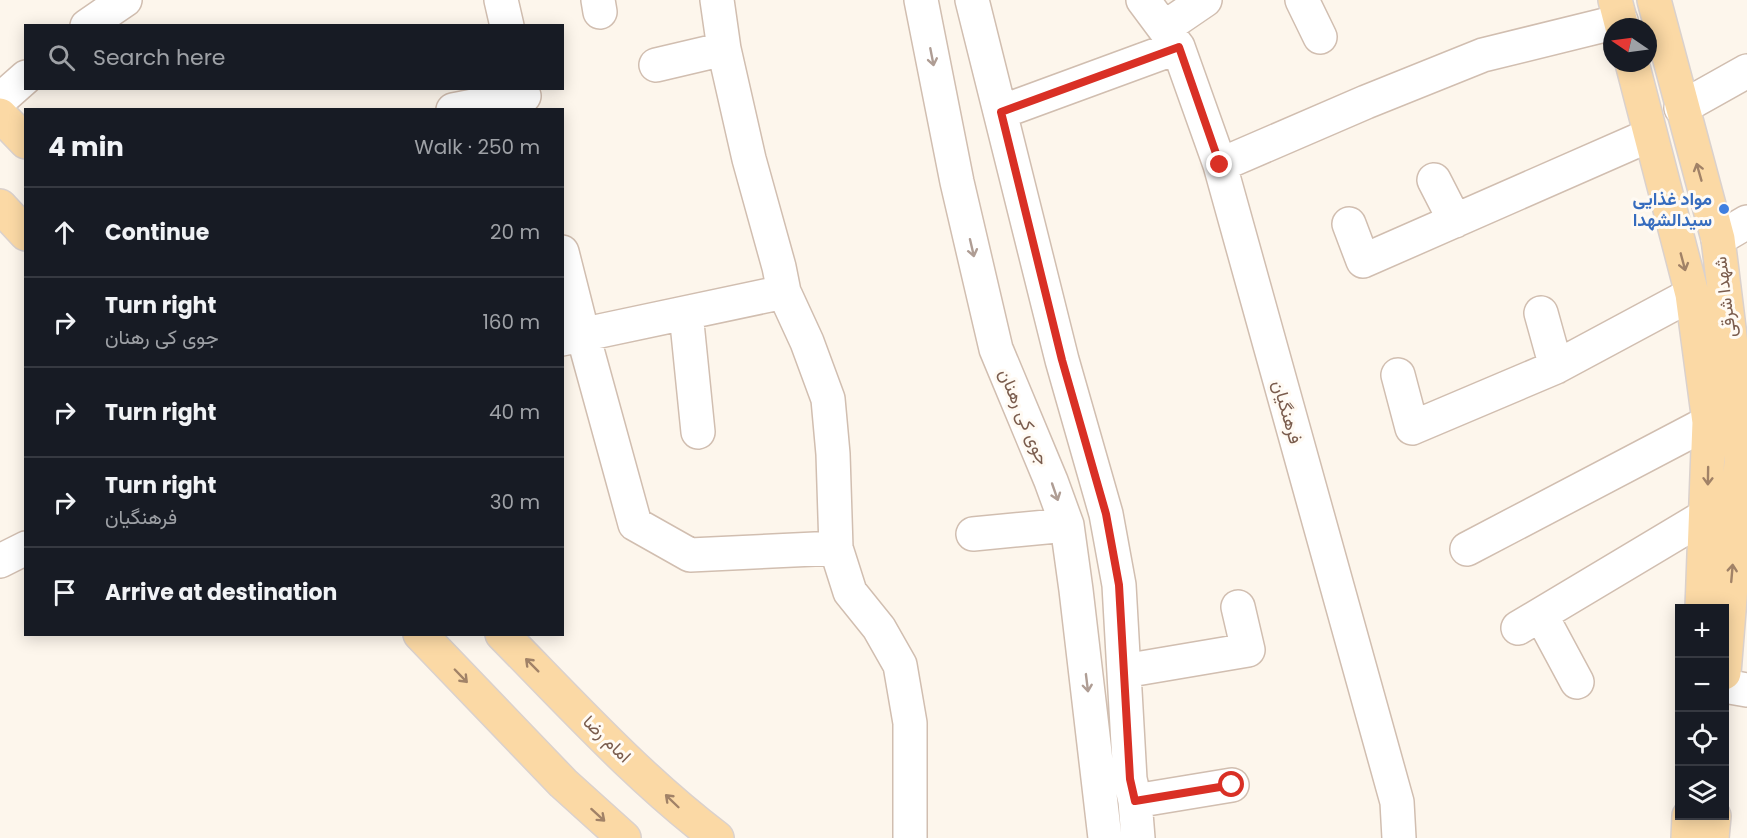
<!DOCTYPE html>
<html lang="en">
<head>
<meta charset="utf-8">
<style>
  body { margin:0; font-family:Poppins,Vazirmatn,sans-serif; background:#20242c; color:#f1f3f6 }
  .controls { position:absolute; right:18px; bottom:18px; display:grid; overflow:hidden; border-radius:0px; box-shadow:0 3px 15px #0003 }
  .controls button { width:54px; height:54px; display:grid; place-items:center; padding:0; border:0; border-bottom:2px solid #363941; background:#171b24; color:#f1f3f6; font:30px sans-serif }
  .compass { position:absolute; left:1603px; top:18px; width:54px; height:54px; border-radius:50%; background:#171b24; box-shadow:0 3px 15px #0003; rotate:283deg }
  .stop { position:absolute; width:18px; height:18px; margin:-14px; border:4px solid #d93025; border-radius:50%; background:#fff }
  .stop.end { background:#d93025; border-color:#fff; box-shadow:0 2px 6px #0008 }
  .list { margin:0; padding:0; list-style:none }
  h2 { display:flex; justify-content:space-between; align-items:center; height:78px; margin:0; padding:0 24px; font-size:26px }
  h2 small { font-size:20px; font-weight:400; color:#9ea1a6 }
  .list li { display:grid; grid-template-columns:39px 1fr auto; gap:18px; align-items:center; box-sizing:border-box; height:90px; padding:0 24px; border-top:2px solid #363941 }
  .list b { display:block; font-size:22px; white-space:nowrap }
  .list p { margin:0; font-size:20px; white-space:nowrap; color:#9ea1a6 }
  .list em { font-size:20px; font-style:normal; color:#9ea1a6 }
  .icon { flex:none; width:33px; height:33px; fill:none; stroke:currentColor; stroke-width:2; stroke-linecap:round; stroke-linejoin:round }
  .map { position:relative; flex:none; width:1747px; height:838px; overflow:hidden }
  .search { position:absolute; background:#171b24; box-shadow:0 3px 15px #0003; left:24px; top:24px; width:540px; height:66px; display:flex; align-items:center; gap:15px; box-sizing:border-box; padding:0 21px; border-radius:0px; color:#9ea1a6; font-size:22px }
  .panel { position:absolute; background:#171b24; box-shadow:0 3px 15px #0003; left:24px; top:108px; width:540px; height:528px; border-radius:0px }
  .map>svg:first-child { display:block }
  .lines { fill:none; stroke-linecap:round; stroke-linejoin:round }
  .minor-casing { stroke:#d1beb0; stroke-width:36 }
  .major-casing { stroke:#dad1cd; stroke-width:36 }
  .minor { stroke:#fff; stroke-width:33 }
  .major { stroke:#fbd9a5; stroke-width:33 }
  .oneway { stroke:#af9d94 }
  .oneway2 { stroke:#a18267 }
  .route { stroke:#d93025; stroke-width:8 }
  .shop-dot { fill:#3f7fe0; stroke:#fffaf3; stroke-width:2 }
  .labels { text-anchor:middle; stroke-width:6; stroke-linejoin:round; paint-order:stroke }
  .shop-label { font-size:18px; font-weight:bold; fill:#366cbe; stroke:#fffaf3; text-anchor:end }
  .street-label { font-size:18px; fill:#7a5c4d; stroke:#fffaf3 }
</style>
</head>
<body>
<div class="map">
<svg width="1747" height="838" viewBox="0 0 1747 838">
  <rect width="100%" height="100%" fill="#fdf6ec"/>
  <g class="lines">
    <defs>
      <path id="minor" d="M501,0l6,26
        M598,0l2,12
        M717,0l7,49 25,110 30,108 5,25 23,50 21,57 5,55 3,94 14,44 29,36 21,37 10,58v115
        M921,0l36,182 39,167 55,132 16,44 9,65 29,248
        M972,0l90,360 44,154 13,71 11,194 5,22 3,37
        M1143,0l35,47 42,118 177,637 2,36
        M1302,0l18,37
        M87,26l38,-26
        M1164,28l41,-28
        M656,65l68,-16
        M0,100l26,-23
        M1681,108l66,-37
        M453,110l71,-14
        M1001,112l177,-65
        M1220,165l146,-63 117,-47 138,-34
        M1434,180l21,41
        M1349,224l14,37 287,-126
        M1718,239l29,-17
        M562,252l21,83 52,189 55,31 146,-7
        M686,313l12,119
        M1541,313l15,54
        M562,339l222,-47
        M1398,375l14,53 144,-61 136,-73
        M973,534l94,-9
        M1467,549l242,-127
        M0,561l26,-13
        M1541,615l36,67
        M1518,628l189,-113
        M1124,671l124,-21 -10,-43
        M1724,686l23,4
        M1135,801l97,-16"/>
      <path id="major" d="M1615,0l7,27
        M1654,0l64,239 21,170 2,53 -17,211
        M1632,63l60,231 17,128 -7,186
        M0,115l26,27
        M0,206l26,28
        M420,634l143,149 61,55
        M502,634c69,70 137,145 215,204
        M1688,838l1,-22
        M1712,838l2,-22"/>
    </defs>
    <use href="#minor" class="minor-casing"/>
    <use href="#major" class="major-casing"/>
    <use href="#minor" class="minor"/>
    <use href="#major" class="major"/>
  </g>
  <defs><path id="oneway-shaft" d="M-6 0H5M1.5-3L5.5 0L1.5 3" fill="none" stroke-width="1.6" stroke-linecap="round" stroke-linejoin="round" transform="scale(1.5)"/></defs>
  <g class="oneway">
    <use href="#oneway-shaft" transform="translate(932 57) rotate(79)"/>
    <use href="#oneway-shaft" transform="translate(972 248) rotate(77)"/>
    <use href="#oneway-shaft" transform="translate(1055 492) rotate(71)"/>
    <use href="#oneway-shaft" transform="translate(1087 683) rotate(83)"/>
  </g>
  <g class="oneway2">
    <use href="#oneway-shaft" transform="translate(1699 172) rotate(-106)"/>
    <use href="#oneway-shaft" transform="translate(1683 262) rotate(75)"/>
    <use href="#oneway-shaft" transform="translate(1708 476) rotate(91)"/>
    <use href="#oneway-shaft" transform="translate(1732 573) rotate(-85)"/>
    <use href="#oneway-shaft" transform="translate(532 665) rotate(-135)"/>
    <use href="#oneway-shaft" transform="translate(461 676) rotate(46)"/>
    <use href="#oneway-shaft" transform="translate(672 801) rotate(-136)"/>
    <use href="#oneway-shaft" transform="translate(598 815) rotate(42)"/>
  </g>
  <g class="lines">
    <path class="route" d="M1220,165l-41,-118 -178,65 61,248 44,154 13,71 11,194 5,22 97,-16"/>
  </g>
  <circle class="shop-dot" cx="1724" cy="209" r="6"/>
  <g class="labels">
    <g class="shop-label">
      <text x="1712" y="205">مواد غذایی<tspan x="1712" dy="21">سیدالشهدا</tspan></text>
    </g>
    <g class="street-label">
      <text transform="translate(1725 297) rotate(-97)" y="6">شهدا شرقی</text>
      <text transform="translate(1287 412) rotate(74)" y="6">فرهنگیان</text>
      <text transform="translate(1024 417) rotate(67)" y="6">جوی کی رهنان</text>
      <text transform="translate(607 739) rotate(44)" y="6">امام رضا</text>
    </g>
  </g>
</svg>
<div class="controls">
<button>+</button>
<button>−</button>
<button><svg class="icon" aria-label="locate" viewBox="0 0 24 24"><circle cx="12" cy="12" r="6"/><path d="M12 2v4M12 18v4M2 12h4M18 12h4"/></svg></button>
<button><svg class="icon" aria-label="layers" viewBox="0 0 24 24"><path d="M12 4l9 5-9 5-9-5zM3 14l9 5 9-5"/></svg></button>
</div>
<svg class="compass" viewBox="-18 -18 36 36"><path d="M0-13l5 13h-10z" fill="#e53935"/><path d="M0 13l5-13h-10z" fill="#9ea1a6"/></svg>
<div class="stop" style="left:1232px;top:785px"></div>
<div class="stop end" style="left:1220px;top:165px"></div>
<div class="search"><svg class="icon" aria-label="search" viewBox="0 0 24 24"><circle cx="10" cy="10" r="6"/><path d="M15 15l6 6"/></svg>Search here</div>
<section class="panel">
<h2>4 min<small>Walk · 250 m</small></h2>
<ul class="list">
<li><svg class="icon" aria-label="ahead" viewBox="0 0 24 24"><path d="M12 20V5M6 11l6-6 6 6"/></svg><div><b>Continue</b></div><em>20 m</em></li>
<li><svg class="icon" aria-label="right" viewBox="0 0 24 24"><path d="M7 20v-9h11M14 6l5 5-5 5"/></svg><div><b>Turn right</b><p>جوی کی رهنان</p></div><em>160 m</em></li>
<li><svg class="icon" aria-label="right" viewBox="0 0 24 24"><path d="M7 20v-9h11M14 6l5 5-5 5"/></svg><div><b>Turn right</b></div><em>40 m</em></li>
<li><svg class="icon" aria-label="right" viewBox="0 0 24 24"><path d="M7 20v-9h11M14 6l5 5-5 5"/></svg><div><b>Turn right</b><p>فرهنگیان</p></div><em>30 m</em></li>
<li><svg class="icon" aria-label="arrive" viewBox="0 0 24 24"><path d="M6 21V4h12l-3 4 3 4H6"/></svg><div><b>Arrive at destination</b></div></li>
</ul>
</section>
</div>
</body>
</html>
